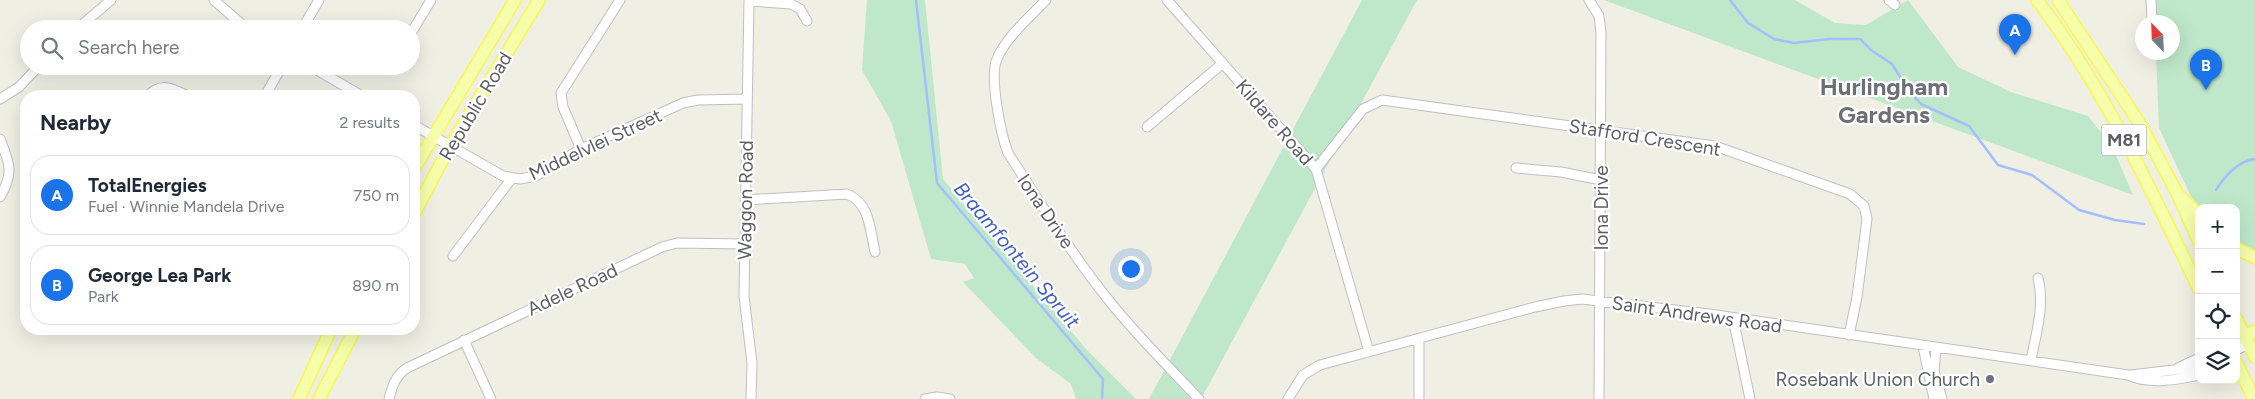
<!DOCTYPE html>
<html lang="en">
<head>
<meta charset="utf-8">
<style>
  body { margin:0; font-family:Figtree,sans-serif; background:#f6f6f7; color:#1f2937 }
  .controls { position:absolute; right:15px; bottom:15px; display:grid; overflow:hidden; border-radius:10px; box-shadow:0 5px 20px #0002 }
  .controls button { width:45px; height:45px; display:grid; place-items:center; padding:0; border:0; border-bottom:1px solid #e0e1e3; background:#fff; color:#1f2937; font:25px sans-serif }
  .compass { position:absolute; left:2135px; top:15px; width:45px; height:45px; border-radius:50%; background:#fff; box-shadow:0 5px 20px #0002; rotate:337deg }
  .you { position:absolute; left:1130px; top:268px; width:18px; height:18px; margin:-12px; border:4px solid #fff; border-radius:50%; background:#1a73e8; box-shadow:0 0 0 8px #1a73e833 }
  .badge { display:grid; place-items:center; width:32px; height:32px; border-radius:50%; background:#1a73e8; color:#fff; font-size:16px; font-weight:700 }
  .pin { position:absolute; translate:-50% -41px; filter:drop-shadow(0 1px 2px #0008) }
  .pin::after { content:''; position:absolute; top:26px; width:18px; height:15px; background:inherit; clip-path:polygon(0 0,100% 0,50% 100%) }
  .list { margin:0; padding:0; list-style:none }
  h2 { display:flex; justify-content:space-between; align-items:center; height:65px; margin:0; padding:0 20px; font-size:21px }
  h2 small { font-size:16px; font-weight:400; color:#747a83 }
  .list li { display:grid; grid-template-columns:32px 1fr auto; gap:15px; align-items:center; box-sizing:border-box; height:80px; margin:0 10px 10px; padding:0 10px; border:1px solid #e0e1e3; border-radius:20px }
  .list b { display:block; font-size:19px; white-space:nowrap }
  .list p { margin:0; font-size:16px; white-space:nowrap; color:#747a83 }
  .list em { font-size:16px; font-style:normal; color:#747a83 }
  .icon { flex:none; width:28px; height:28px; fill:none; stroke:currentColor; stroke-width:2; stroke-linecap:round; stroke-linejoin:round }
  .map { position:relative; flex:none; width:2255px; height:399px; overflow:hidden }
  .search { position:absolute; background:#fff; box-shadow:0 5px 20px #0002; left:20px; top:20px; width:400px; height:55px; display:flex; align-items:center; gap:12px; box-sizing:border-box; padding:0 18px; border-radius:28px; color:#747a83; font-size:19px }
  .panel { position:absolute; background:#fff; box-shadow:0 5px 20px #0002; left:20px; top:90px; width:400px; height:245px; border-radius:20px }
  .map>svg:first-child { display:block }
  .green { fill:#bfe8ca }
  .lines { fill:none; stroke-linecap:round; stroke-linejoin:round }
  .stream { stroke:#a4bfff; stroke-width:2.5 }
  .minor-casing { stroke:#bebfc6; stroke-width:11 }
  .major-casing { stroke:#f9f753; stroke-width:14 }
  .minor { stroke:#fff; stroke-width:9 }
  .major { stroke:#f6ffa9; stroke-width:11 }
  .worship-dot { fill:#6b7280; stroke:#fff; stroke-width:2 }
  .labels { text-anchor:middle; stroke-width:4.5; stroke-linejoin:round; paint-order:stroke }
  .shield { fill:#fff; stroke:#8d8e93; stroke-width:1 }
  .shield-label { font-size:18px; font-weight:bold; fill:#5c5e65 }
  .street-label { font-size:19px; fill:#5c5e65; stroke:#fff }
  .worship-label { font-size:19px; fill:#5b616d; stroke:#fff; text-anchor:end }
  .water-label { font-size:20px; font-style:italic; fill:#3f5eca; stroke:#fff }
  .district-label { font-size:24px; font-weight:bold; fill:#6d6f77; stroke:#fff }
</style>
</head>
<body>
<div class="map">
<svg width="2255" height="399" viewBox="0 0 2255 399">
  <rect width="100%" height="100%" fill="#efefe4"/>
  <path class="green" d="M867,0h58l18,179 144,171 49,49h-60l-5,-15 -35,-26 -73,-76 11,-4 -9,-14 -34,-5 -40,-138 -29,-51z
    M1362,0h55l-216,399h-52z
    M1604,0h191l40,23 31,2 42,-25 50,67 53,25 77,24 24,30 21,49z
    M2154,0h101v252l-5,-1 -14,-11v-32h-37l-5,-5 -35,-75 -3,-75 16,-1v-30h-17z"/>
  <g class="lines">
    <path class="stream" d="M916,0l21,183 166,196 -1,20
      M1730,0l18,23 26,16 20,4 35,-4h31l11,11 21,14 18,28 11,12 48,22 29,39 34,10 47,35 36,10 29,4
      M2216,190c8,-13 23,-30 39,-31"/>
    <defs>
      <path id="minor" d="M214,0l33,29
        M749,0l-5,296 8,67 -1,36
        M1046,0c-16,17 -40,37 -49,59 -8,17 4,76 11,94 32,49 62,99 99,145 28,36 61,68 92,101
        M1167,0l149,169 53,183
        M1589,0l10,16 2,17 -2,366
        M1889,0l6,5
        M2151,0l1,22
        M749,1l42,3 9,5 7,12
        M77,29l34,-29
        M302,29l17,-29
        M413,30l18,-30
        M310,66l52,30
        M148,96c13,-14 24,-8 40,0
        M265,96l17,-30
        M0,99l19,-12 20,-21
        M414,125l89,51 17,3 16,-3 45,-27 102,-46 15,-3 49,-1
        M1147,127l76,-64
        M0,139c10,25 14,34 0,58
        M581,149l-18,-42 -2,-14 59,-93
        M1516,168l45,4 40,8
        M1316,169l47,-60 19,-9 333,46 135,48 14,12 3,13 -10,78 -8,38
        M745,200l102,-6c23,9 23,36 28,58
        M453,256l59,-78
        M1733,318l17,81
        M1419,339v60
        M464,340l27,59
        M1923,346l11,53
        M1936,348l-2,23 8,28
        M2236,350l13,-6
        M2031,360c5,-26 14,-55 7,-82
        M2178,368l21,-10
        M2131,375l68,-8
        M389,399c3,-13 7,-24 18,-31l255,-121 15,-4 67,1
        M925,399l12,-2 13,2
        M1288,399l15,-24 17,-10 215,-58 29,-6 18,-2 127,15 419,61c22,10 48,5 71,0"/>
      <path id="major" d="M2037,0c67,88 114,190 162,289
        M2058,0l82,124 37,69 22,49
        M414,169l101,-169
        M2182,198l17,17
        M414,214l36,-68 89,-146
        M2236,248l19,10
        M2236,318l19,39
        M2236,340l19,-9
        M2236,362l18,37
        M299,399l32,-70
        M319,399l36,-70"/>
    </defs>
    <use href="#minor" class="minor-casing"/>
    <use href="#major" class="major-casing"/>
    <use href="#minor" class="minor"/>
    <use href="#major" class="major"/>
  </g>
  <circle class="worship-dot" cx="1990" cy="379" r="5"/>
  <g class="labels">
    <rect class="shield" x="2101.5" y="124.5" width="45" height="31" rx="4"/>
    <g class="shield-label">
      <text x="2124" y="146">M81</text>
    </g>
    <g class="street-label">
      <text transform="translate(475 106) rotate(-59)" y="7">Republic Road</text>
      <text transform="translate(1275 122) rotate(49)" y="7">Kildare Road</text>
      <text transform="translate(1645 137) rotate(9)" y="7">Stafford Crescent</text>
      <text transform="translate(595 144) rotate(-25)" y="7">Middelvlei Street</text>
      <text transform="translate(745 200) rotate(-89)" y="7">Waggon Road</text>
      <text transform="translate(1601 208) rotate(-90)" y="7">Iona Drive</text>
      <text transform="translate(1046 211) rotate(56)" y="7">Iona Drive</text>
      <text transform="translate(572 289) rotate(-25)" y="7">Adele Road</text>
      <text transform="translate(1697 314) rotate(8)" y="7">Saint Andrews Road</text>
    </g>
    <g class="worship-label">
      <text x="1980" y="386">Rosebank Union Church</text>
    </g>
    <g class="water-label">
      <text transform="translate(1017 255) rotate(50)" y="7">Braamfontein Spruit</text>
    </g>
    <g class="district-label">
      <text x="1884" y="95">Hurlingham<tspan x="1884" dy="28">Gardens</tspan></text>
    </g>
  </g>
</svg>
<div class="controls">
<button>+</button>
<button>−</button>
<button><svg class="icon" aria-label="locate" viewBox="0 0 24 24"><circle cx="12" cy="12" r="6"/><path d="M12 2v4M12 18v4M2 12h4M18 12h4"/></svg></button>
<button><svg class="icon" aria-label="layers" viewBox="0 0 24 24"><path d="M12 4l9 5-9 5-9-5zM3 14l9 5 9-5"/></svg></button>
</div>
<svg class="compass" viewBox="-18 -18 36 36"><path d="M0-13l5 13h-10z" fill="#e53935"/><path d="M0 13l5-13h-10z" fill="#747a83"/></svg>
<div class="you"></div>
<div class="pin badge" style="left:2015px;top:55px">A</div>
<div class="pin badge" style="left:2206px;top:90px">B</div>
<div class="search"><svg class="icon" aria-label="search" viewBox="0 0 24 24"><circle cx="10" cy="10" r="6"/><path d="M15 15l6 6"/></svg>Search here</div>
<section class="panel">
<h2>Nearby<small>2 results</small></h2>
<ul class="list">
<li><span class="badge">A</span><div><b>TotalEnergies</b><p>Fuel · Winnie Mandela Drive</p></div><em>750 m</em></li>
<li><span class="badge">B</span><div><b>George Lea Park</b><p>Park</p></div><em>890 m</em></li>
</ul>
</section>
</div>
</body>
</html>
